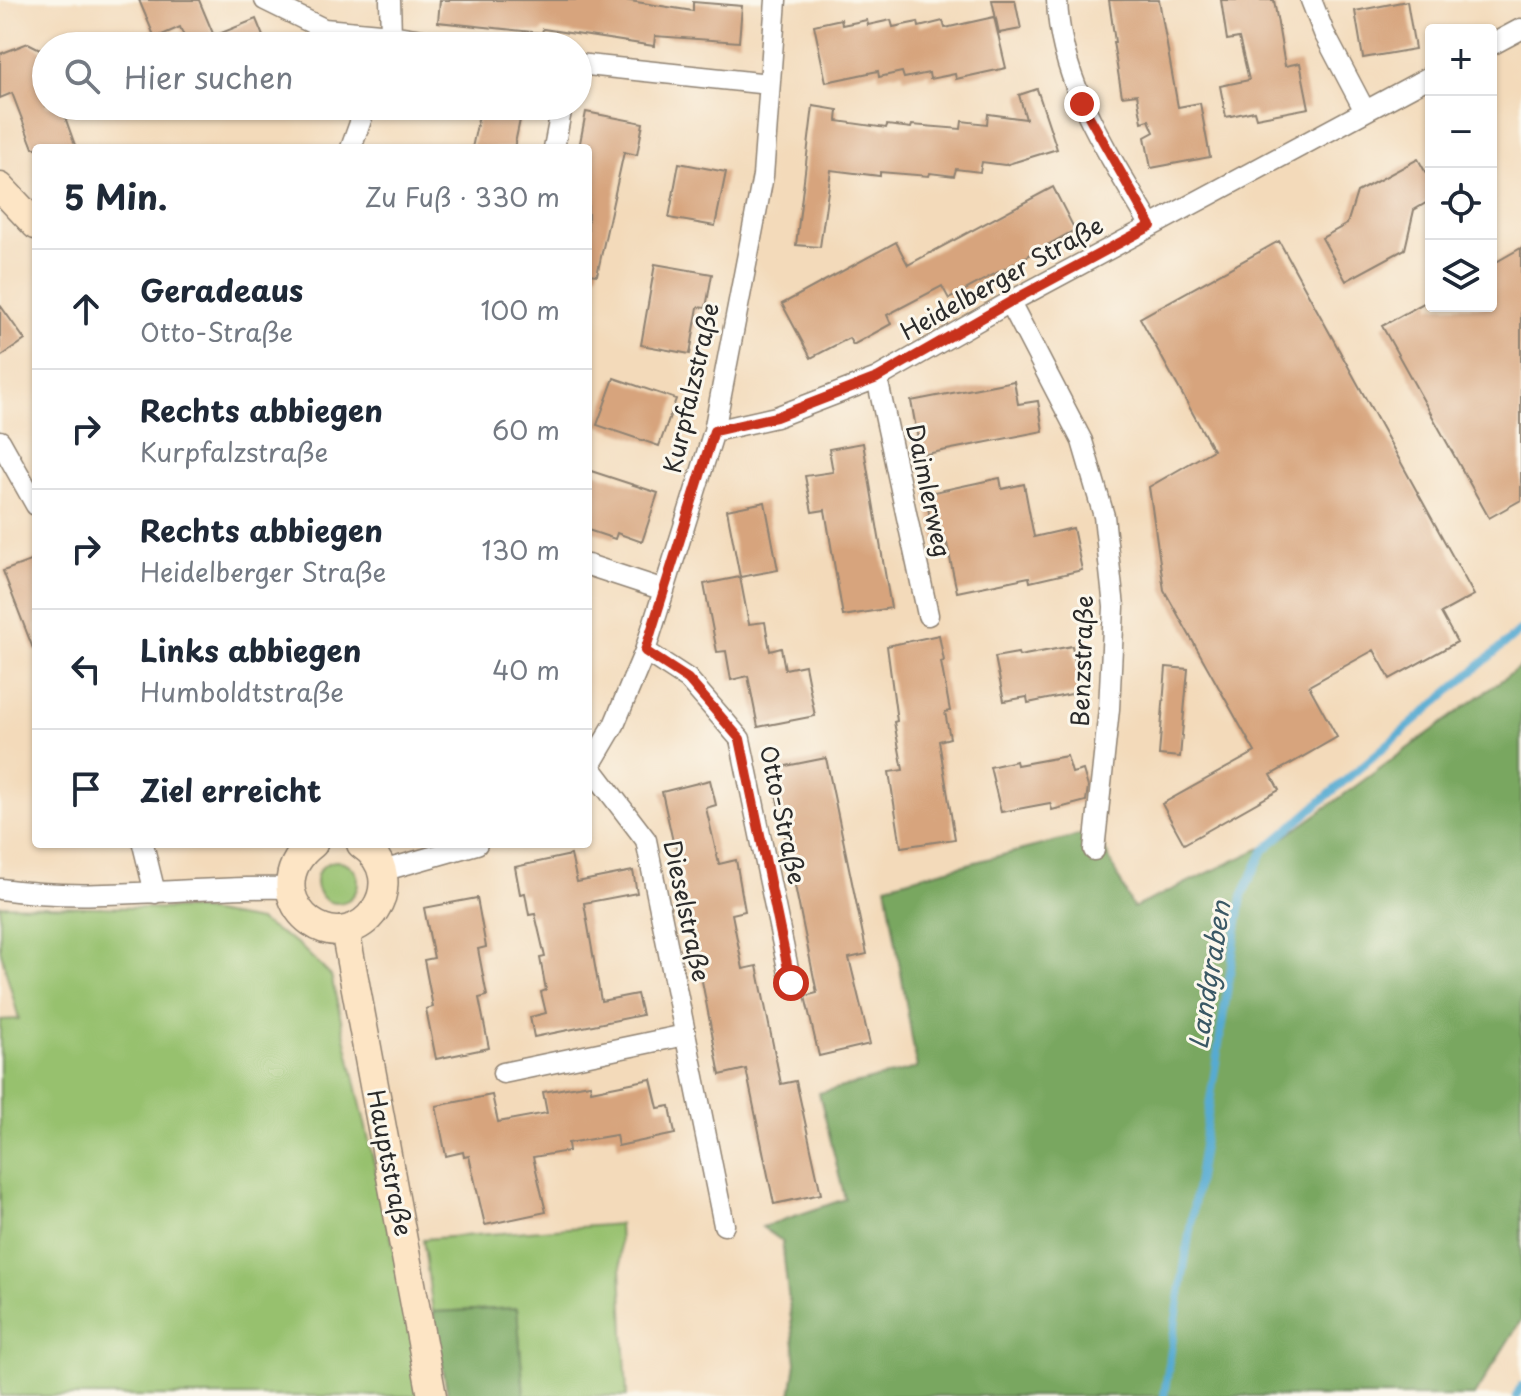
<!DOCTYPE html>
<html lang="de">
<head>
<meta charset="utf-8">
<style>
  body { margin:0; font-family:"Playpen Sans",sans-serif; background:#f6f6f7; color:#1f2937 }
  .controls { position:absolute; right:24px; top:24px; display:grid; overflow:hidden; border-radius:8px; box-shadow:0 2px 6px #0004 }
  .controls button { width:72px; height:72px; display:grid; place-items:center; padding:0; border:0; border-bottom:2px solid #e0e1e3; background:#fff; color:#1f2937; font:40px sans-serif }
  .stop { position:absolute; width:24px; height:24px; margin:-18px; border:6px solid #c8321e; border-radius:50%; background:#fff }
  .stop.end { background:#c8321e; border-color:#fff; box-shadow:0 2px 8px #0008 }
  .list { margin:0; padding:0; list-style:none }
  h2 { display:flex; justify-content:space-between; align-items:center; height:104px; margin:0; padding:0 32px; font-size:34px }
  h2 small { font-size:26px; font-weight:400; color:#747a83 }
  .list li { display:grid; grid-template-columns:52px 1fr auto; gap:24px; align-items:center; box-sizing:border-box; height:120px; padding:0 32px; border-top:2px solid #e0e1e3 }
  .list b { display:block; font-size:30px; white-space:nowrap }
  .list p { margin:0; font-size:26px; white-space:nowrap; color:#747a83 }
  .list em { font-size:26px; font-style:normal; color:#747a83 }
  .icon { flex:none; width:44px; height:44px; fill:none; stroke:currentColor; stroke-width:2; stroke-linecap:round; stroke-linejoin:round }
  .map { position:relative; flex:none; width:1521px; height:1396px; overflow:hidden }
  .search { position:absolute; background:#fff; box-shadow:0 2px 6px #0004; left:32px; top:32px; width:560px; height:88px; display:flex; align-items:center; gap:20px; box-sizing:border-box; padding:0 28px; border-radius:44px; color:#747a83; font-size:30px }
  .panel { position:absolute; background:#fff; box-shadow:0 2px 6px #0004; left:32px; top:144px; width:560px; height:704px; border-radius:8px }
  .map>svg:first-child { display:block }
  .green { fill:#97c16e; stroke:#61764c; stroke-width:2 }
  .forest { fill:#79a761; stroke:#526946; stroke-width:2 }
  .lines { fill:none; stroke-linecap:round; stroke-linejoin:round }
  .stream { stroke:#56abd2; stroke-width:8 }
  .building { fill:#d7a47d }
  .street-casing { stroke:#8f8272; stroke-width:23 }
  .secondary-casing { stroke:#8f8272; stroke-width:31 }
  .street { stroke:#fff; stroke-width:20 }
  .secondary { stroke:#fde5c5; stroke-width:28 }
  .route { stroke:#c8321e; stroke-width:10 }
  .labels { text-anchor:middle; stroke-width:6; stroke-linejoin:round; paint-order:stroke }
  .street-label { font-size:24px; fill:#2b2b2b; stroke:#fbf7ec }
  .water-label { font-size:26px; font-style:italic; fill:#3a5865; stroke:#fbf7ec }
</style>
</head>
<body>
<div class="map">
<svg width="1521" height="1396" viewBox="0 0 1521 1396">
  <rect width="100%" height="100%" fill="#fbf7ec"/>
  <filter id="ink" filterUnits="userSpaceOnUse"><feTurbulence type="fractalNoise" baseFrequency=".0125" numOctaves="2"/><feDisplacementMap in="SourceGraphic" scale="16" xChannelSelector="R" yChannelSelector="G"/><feConvolveMatrix kernelMatrix="1 2 1 2 8 2 1 2 1" color-interpolation-filters="sRGB"/></filter>
  <filter id="wash" filterUnits="userSpaceOnUse"><feTurbulence type="fractalNoise" baseFrequency=".006" numOctaves="4" result="noise"/><feDisplacementMap in="SourceGraphic" scale="32" xChannelSelector="R" yChannelSelector="G"/><feGaussianBlur stdDeviation="1.8" result="paint"/><feColorMatrix in="noise" values="0 0 0 0 0 0 0 0 0 0 0 0 0 0 0 0 0 1.4 0 .05"/><feComposite in="paint" operator="in"/></filter>
  <g filter="url(#wash)">
    <rect width="100%" height="100%" fill="#f3daba"/>
    <path class="green" d="M316 882a21 21 0 1 1 42 0a21 21 0 1 1-42 0Z
      M0,905l190,4 69,12 39,23 33,32 80,347 11,73h-422v-376l19,-1 -19,-70z
      M619,1224l8,172h-103l-7,-88 -84,4 -10,-73z"/>
    <path class="forest" d="M1521,666v654l-47,76h-683l5,-33 -14,-122 -20,-14 83,-28 -26,-106 98,-25 -31,-183 210,-54 37,77 154,-72z
      M517,1308l7,88h-76l-15,-84z"/>
    <g class="lines">
      <path class="stream" d="M1164,1396l78,-500 22,-46 257,-220
        M1516,1396l5,-10"/>
    </g>
    <g id="blocks">
      <path class="building" d="M139,0h60l15,36 42,-17 11,27h-79l-8,-19 -25,11z
        M440,0h184l69,11v-9l49,4 -3,36 -84,-6 -1,10 -111,-17 -1,4 -104,-11z
        M992,0h23l6,29 -22,4z
        M1109,0h50l19,107 22,-4 10,54 -59,11 -6,-31 9,-5 -5,-12 -7,2 -5,-28 -15,2 -9,-54h2z
        M1221,0h53l11,66 15,-3 9,45 -53,10 -2,-7 -28,6 -6,-31 29,-6 -10,-42 -12,2z
        M1407,1l8,48 -52,9 -8,-47z
        M994,17l12,51 -50,11 -1,-5 -25,5 -1,-6 -25,5 -2,-6 -23,5 -1,-6 -52,11 -12,-57 27,-6 1,6 25,-5 1,5 23,-5 2,7 25,-5 1,5 24,-6 2,7z
        M28,43l12,6 6,15v42h15l15,42h-43l-21,-55 -12,5v-44z
        M1037,89l20,60 -52,16 -23,-3 -2,10 -24,-3 -2,7 -24,-3 -1,3 -49,-4v4l-49,-6 -11,77 -24,-2 17,-139 25,4 -1,11 49,7 1,-3 24,3 1,-3 49,4 1,-8 25,3 1,-10 38,5 -7,-24z
        M481,106h42l-9,42h-42z
        M586,112l57,11 -6,32 -13,-3 -27,123 -9,-1v-126h-9z
        M1418,159l13,23v18l-17,10 -9,39 -59,32 -24,-43 25,-14 10,-32z
        M679,163l47,9 -11,54 -46,-8z
        M1053,187l22,43 -126,69 -7,-13 -55,29 4,9 -38,21 -4,-7 -38,20 -29,-54 114,-62 12,23z
        M1279,241l195,354 -33,18 16,29 -67,37 -16,-29 -65,36 28,51 -66,38 8,15 -95,54 -22,-40 93,-52 -91,-162 -15,-103 64,-37 -73,-132z
        M1521,248v252l-32,18 -107,-192 49,-27v7h60v-41z
        M655,264l57,10 -6,34 -8,-1 -8,47 -49,-9z
        M0,305l25,35 -25,17z
        M614,378l62,21 -17,47 -62,-21z
        M1014,381l4,23 20,-3 5,30 -122,24 -10,-54z
        M863,443l28,165 -48,8 -18,-106 -13,2 -7,-36 28,-4 -4,-23z
        M588,470l70,23 -16,49 -25,-9 -2,6 -27,-9z
        M1000,478l2,11 22,-5 10,53 39,-9 9,42 -52,12 -1,-5 -72,15 -10,-48 -11,2 -11,-52z
        M765,502l13,68 -38,7 -13,-67z
        M36,559v92h-2l-31,-80z
        M740,577l9,47 16,-2 5,29 11,-3 4,21 20,-4 10,51 -57,11 -10,-51 -17,4 -5,-29 -9,1 -13,-68z
        M939,635l5,26 -3,1 9,49 -5,1 5,26 -11,3 16,98 -54,8 -12,-75 14,-2 -9,-48 3,-1 -10,-75z
        M1072,646l9,46 -53,11 -1,-6 -23,4 -9,-44 23,-4 1,3z
        M1166,667l22,2 -8,88 -21,-2z
        M1067,756l5,17 11,-3 5,17 -2,14 -34,9 -2,-7 -49,9 -11,-45 26,-6 1,4z
        M826,758l41,196 -18,4 21,86 -51,12 -14,-60 12,-3 -46,-224z
        M710,780l6,25 -10,3 13,56 17,-4 9,51 -13,3 11,55 14,-3 24,118 15,-3 25,113 -47,10 -28,-135 -26,6 -44,-230 -2,1 -12,-54z
        M571,855l6,27 56,-11 4,22 -53,10 17,98 36,-7 5,21 -108,22 -4,-20 16,-4 -5,-21 5,-2 -6,-32 5,-1 -10,-43 -6,1 -4,-22 -5,1 -5,-27z
        M477,898l9,49 -8,2 9,47 -8,2 10,50 -53,11 -10,-50 7,-2 -9,-47 10,-2 -10,-50z
        M651,1079l7,29 12,-2 5,28 -57,12 -2,-11 -48,8 1,8 -36,6 13,55 -61,13 -16,-69 -5,1 -1,-5 -17,4 -10,-50 56,-11 6,27 49,-9 -4,-21 47,-8 1,7z"/>
    </g>
  </g>
  <g filter="url(#ink)">
    <use href="#blocks" fill-opacity="0" stroke="#8f8272" stroke-width="2"/>
    <g class="lines">
      <defs>
        <path id="street" d="M265,0l59,29 67,6 68,11
          M1057,0c3,85 53,155 94,226
          M1311,0l13,33 41,78
          M1491,45l30,-16
          M387,46l4,-11 -1,-35
          M578,64l191,20
          M351,148l15,-42
          M554,148l8,-42
          M1010,302l72,139 22,75 10,91 -5,102 -15,141
          M877,378l51,237
          M714,431l62,-14 101,-39 133,-76 421,-226
          M0,441l36,64
          M588,565l76,25
          M645,651l43,28 52,60 51,244
          M591,768l55,72 78,385
          M588,769l26,-44 31,-74 69,-220 49,-255 13,-176
          M143,844l12,49
          M382,871l95,-27
          M0,889c99,14 192,-4 291,-1
          M503,1073l182,-38"/>
        <path id="secondary" d="M0,187l36,38
          M313,844c-16,12 -25,28 -22,48 3,12 10,23 20,30 50,35 104,-42 50,-78
          M345,930l87,466"/>
      </defs>
      <use href="#street" class="street-casing"/>
      <use href="#secondary" class="secondary-casing"/>
      <use href="#street" class="street"/>
      <use href="#secondary" class="secondary"/>
    </g>
  </g>
  <g class="lines" filter="url(#ink)">
    <path class="route" d="M791,983l-51,-244 -52,-60 -43,-28 69,-220 62,-14 101,-39 133,-76 141,-76 -69,-122"/>
  </g>
  <g class="labels">
    <g class="street-label">
      <text transform="translate(1002 279) rotate(-29)" y="8">Heidelberger Straße</text>
      <text transform="translate(692 388) rotate(-77)" y="8">Kurpfalzstraße</text>
      <text transform="translate(928 491) rotate(78)" y="8">Daimlerweg</text>
      <text transform="translate(1083 661) rotate(-88)" y="8">Benzstraße</text>
      <text transform="translate(782 815) rotate(78)" y="8">Otto-Straße</text>
      <text transform="translate(686 911) rotate(78)" y="8">Dieselstraße</text>
      <text transform="translate(389 1163) rotate(79)" y="8">Hauptstraße</text>
    </g>
    <g class="water-label">
      <text transform="translate(1210 975) rotate(-81)" y="9">Landgraben</text>
    </g>
  </g>
</svg>
<div class="controls">
<button>+</button>
<button>−</button>
<button><svg class="icon" aria-label="locate" viewBox="0 0 24 24"><circle cx="12" cy="12" r="6"/><path d="M12 2v4M12 18v4M2 12h4M18 12h4"/></svg></button>
<button><svg class="icon" aria-label="layers" viewBox="0 0 24 24"><path d="M12 4l9 5-9 5-9-5zM3 14l9 5 9-5"/></svg></button>
</div>
<div class="stop" style="left:791px;top:983px"></div>
<div class="stop end" style="left:1082px;top:104px"></div>
<div class="search"><svg class="icon" aria-label="search" viewBox="0 0 24 24"><circle cx="10" cy="10" r="6"/><path d="M15 15l6 6"/></svg>Hier suchen</div>
<section class="panel">
<h2>5 Min.<small>Zu Fuß · 330 m</small></h2>
<ul class="list">
<li><svg class="icon" aria-label="ahead" viewBox="0 0 24 24"><path d="M12 20V5M6 11l6-6 6 6"/></svg><div><b>Geradeaus</b><p>Otto-Straße</p></div><em>100 m</em></li>
<li><svg class="icon" aria-label="right" viewBox="0 0 24 24"><path d="M7 20v-9h11M14 6l5 5-5 5"/></svg><div><b>Rechts abbiegen</b><p>Kurpfalzstraße</p></div><em>60 m</em></li>
<li><svg class="icon" aria-label="right" viewBox="0 0 24 24"><path d="M7 20v-9h11M14 6l5 5-5 5"/></svg><div><b>Rechts abbiegen</b><p>Heidelberger Straße</p></div><em>130 m</em></li>
<li><svg class="icon" aria-label="left" viewBox="0 0 24 24"><path d="M17 20v-9H6M10 6l-5 5 5 5"/></svg><div><b>Links abbiegen</b><p>Humboldtstraße</p></div><em>40 m</em></li>
<li><svg class="icon" aria-label="arrive" viewBox="0 0 24 24"><path d="M6 21V4h12l-3 4 3 4H6"/></svg><div><b>Ziel erreicht</b></div></li>
</ul>
</section>
</div>
</body>
</html>
